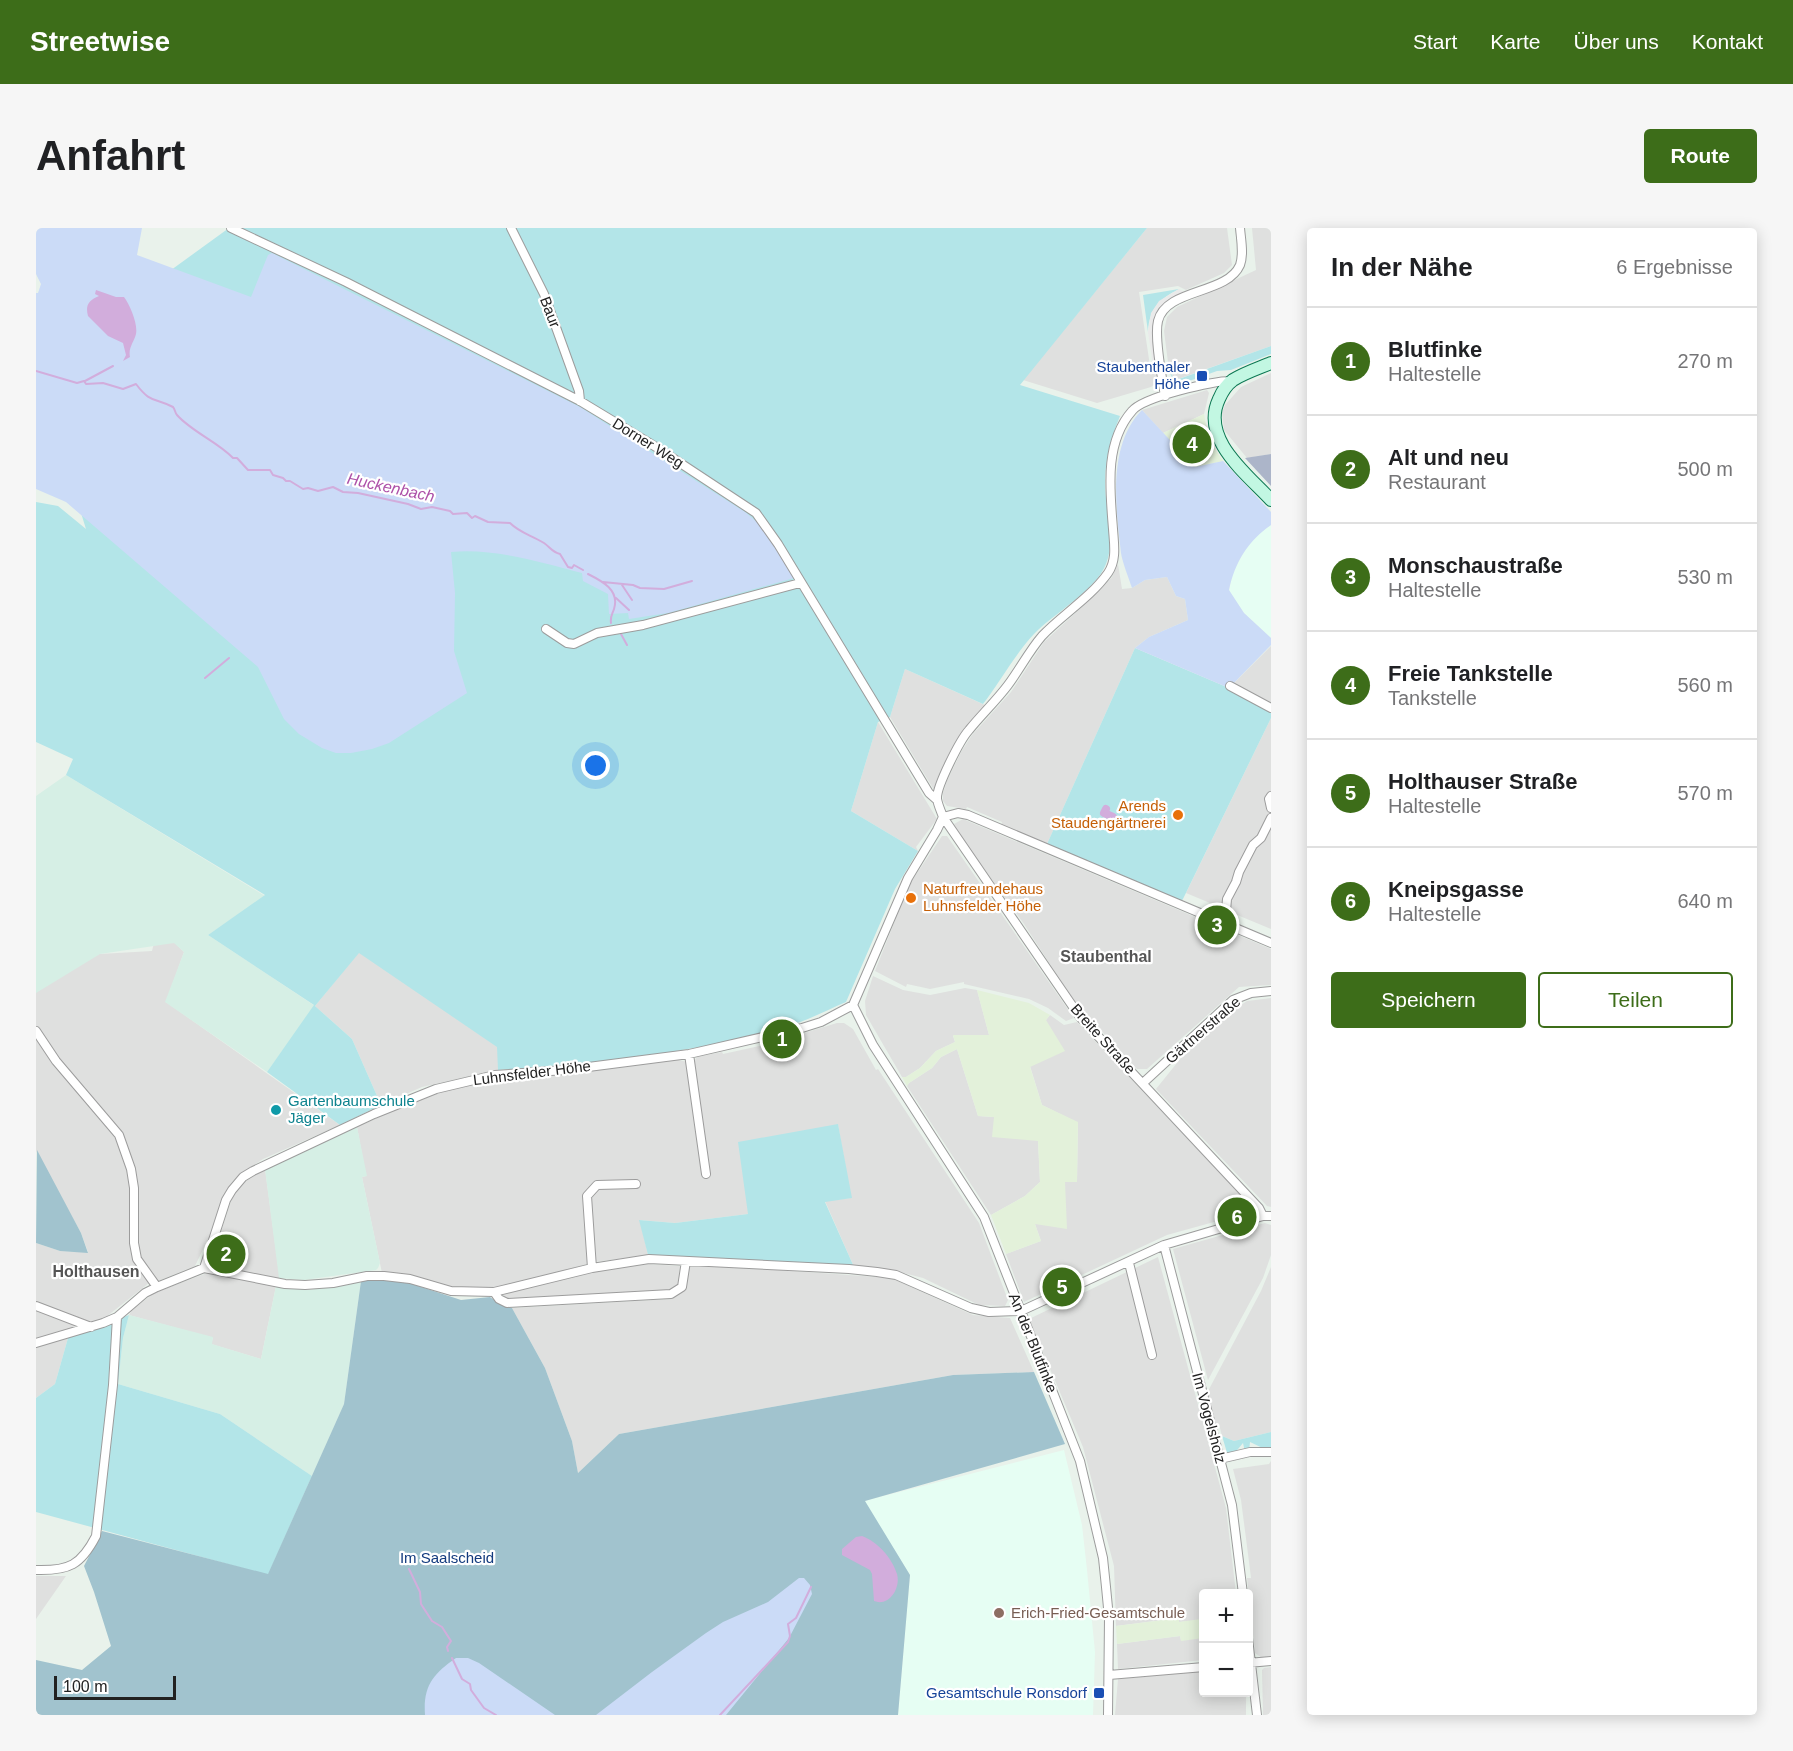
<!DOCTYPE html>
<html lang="de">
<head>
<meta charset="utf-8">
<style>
  body { margin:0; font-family:Arial,sans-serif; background:#f6f6f6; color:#202124 }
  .controls { position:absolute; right:18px; bottom:18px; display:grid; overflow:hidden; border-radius:6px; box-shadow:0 3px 15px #0003 }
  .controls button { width:54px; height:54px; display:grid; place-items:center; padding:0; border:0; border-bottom:2px solid #e0e0e0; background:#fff; color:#202124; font:30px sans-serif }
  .scale { position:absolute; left:18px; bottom:15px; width:122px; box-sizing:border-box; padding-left:6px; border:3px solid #222; border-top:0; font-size:16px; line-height:21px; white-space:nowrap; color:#222; -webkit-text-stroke:4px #fff; paint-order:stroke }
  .you { position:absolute; left:560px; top:538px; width:21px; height:21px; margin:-15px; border:4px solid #fff; border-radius:50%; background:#1a73e8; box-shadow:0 0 0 9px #1a73e833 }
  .badge { display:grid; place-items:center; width:39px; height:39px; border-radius:50%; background:#3d6d19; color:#fff; font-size:20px; font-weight:700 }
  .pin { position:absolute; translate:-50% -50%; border:3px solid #fff; box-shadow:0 2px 6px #0006 }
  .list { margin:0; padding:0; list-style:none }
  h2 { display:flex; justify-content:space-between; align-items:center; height:78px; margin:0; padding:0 24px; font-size:26px }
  h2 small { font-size:20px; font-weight:400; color:#757577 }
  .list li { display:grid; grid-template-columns:39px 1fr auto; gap:18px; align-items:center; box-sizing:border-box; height:108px; padding:0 24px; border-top:2px solid #e0e0e0 }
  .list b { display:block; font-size:22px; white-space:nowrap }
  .list p { margin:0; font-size:20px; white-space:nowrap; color:#757577 }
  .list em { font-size:20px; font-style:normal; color:#757577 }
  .actions { display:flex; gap:12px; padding:18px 24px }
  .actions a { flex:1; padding:14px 0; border:2px solid #3d6d19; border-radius:6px; text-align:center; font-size:21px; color:#3d6d19 }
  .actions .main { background:#3d6d19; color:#fff }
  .map { position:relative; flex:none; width:1235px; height:1487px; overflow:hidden; border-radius:6px }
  header { display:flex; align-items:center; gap:36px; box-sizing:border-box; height:84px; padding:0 30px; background:#3d6d19; color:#fff }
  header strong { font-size:28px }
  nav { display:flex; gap:33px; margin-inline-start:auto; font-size:21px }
  .intro { display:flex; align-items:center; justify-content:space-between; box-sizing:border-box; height:144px; padding:0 36px }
  h1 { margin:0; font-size:42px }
  .button { padding:15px 27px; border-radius:6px; background:#3d6d19; color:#fff; font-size:21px; font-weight:700 }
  main { display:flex; gap:36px; padding:0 36px }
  aside { flex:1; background:#fff; border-radius:6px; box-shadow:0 3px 15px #0003 }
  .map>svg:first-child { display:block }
  .residential { fill:#dfe0df }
  .commercial { fill:#e3f1da }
  .education { fill:#e6fef3 }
  .farmland { fill:#d6efe5 }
  .grass { fill:#b3e5e8 }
  .forest { fill:#a1c3ce }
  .cemetery { fill:#acb5c9 }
  .park { fill:#cbdbf7 }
  .parking { fill:#eaeaea }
  .water { fill:#d2addc }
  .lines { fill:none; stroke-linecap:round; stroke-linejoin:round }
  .stream { stroke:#d2addc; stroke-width:2 }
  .canal { stroke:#d2addc; stroke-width:8 }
  .street-casing { stroke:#9c9c9c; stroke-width:10 }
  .secondary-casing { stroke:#0b7752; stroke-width:14 }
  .street { stroke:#fff; stroke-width:8 }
  .secondary { stroke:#c2f7e2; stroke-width:12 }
  .transit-dot { fill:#1a4fb4; stroke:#fff; stroke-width:2 }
  .food-dot { fill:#e8710a; stroke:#fff; stroke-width:2 }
  .culture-dot { fill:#0f9aa8; stroke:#fff; stroke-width:2 }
  .education-dot { fill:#8d6e63; stroke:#fff; stroke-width:2 }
  .labels { text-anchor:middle; stroke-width:4.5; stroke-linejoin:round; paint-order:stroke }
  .street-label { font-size:15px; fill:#222; stroke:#fff }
  .transit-label { font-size:15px; fill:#164399; stroke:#fff; text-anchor:end }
  .food-label { font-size:15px; fill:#c56008; stroke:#fff; text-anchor:end }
  .culture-label { font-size:15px; fill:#0d838f; stroke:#fff; text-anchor:start }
  .park-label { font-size:15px; fill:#123a7e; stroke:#fff }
  .education-label { font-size:15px; fill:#785e54; stroke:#fff; text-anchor:start }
  .water-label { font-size:16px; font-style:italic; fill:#ae52a9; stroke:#fff }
  .neighbourhood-label { font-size:16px; font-weight:bold; fill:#555; stroke:#fff }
</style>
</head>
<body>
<header>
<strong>Streetwise</strong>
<nav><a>Start</a><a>Karte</a><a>Über uns</a><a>Kontakt</a></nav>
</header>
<div class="intro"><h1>Anfahrt</h1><a class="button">Route</a></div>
<main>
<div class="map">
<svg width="1235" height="1487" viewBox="0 0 1235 1487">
  <rect width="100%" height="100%" fill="#e9f2eb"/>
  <path class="residential" d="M1111,0h80l5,37 -8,8 -38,17 -8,-4 -39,6 11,74 7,5v11l-6,5 -54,16 -74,-23z
    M1216,0h19v118l-93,33h-4l-5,-9 -5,-39 3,-14 10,-10 79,-37z
    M1235,145v81l-24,4 -23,-28 -2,-17 3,-8 16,-18z
    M1171,162l2,3 -5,21 -41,19 -21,-23z
    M1082,336l4,25 10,-1 13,-8 22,-3 9,19 9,3 3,21 -39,17 -14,11 -88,196 -46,-19 1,-3 -35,-15 -1,2 -19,-3 -4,-5v-8l4,-12 14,-29 11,-17 39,-43 33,-50 54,-50 14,-15z
    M1235,418v65l-42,-23z
    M869,441l82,37 -19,19 -15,22 -19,43 -44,-73z
    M1235,490v211l-41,-17v-10l-7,-4 -1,10 -36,-15z
    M842,494l59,97 -21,28 2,4 -67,-40z
    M927,591l308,130v36l-32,2 -92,82h-10l-59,-63 -21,-31 -33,-51 -62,-86 -8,-14z
    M906,608h5l127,182 -8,3 -18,-13 -19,-9 -65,-15v-2l-34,7 -23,-5 -1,3 -31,-16 34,-86z
    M0,687l64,39 52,-3 2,-8 20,-1 10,10 -18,50 174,123 -77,34 -24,16 -7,7 -10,16 -11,35 -16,33 -37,15 -4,-3 -12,-17 -5,-17 -3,-74 -11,-37 -66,-74 -21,-33z
    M323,724l139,95v23l-76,17 -41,18 -29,-66 -37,-33z
    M837,748l30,14 27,5 35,-7 12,2 12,45 -36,1 2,6 -19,9 -16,17 -14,9h-4l-36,-62 -1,-14z
    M1235,770v209l-4,-1 -111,-117 25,-31 54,-49 12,-8z
    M1014,787l14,10 13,-3 174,184 -1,6 -83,23 -143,67 -18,-48 35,-13 -6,-17 30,-42 12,-1 1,-58 -36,-18 -12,-39 16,-46z
    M801,795h7l9,6 23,41 2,-1 101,154 29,77 -3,6 -26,-1 -56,-27 -31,-8 -38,-3 -29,-66 26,-3 -13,-73 -90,89 -73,9 -35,-3 8,35 -53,7 -99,27 -33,1 -52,-15 -21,-3 -8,1 -20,-96 4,-1 -9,-49 62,-28 44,-13 25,-6 73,-5 117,-15 15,3 4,-6 25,-5 1,2 45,-10z
    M0,809l73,91 12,17 9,27 1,61 18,50 -43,34 -15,6 -55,-20v-60l24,8 28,1 -7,-19 -45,-82z
    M921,821l21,67 16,1 44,24 2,41 -15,14 -34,19 -84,-129 2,-3 23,-15 9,-11z
    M229,941l15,111 -45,-10v-2l-20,-3 -3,-6 20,-61 9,-14z
    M1229,995l6,2v30l-8,23 -55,102 -35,-131z
    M1122,1029l68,251 10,85 -32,1 -1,66 -85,9 -1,-25 63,-8 1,4 20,-20 -22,2 -1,-4 -62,8 -2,-60 -31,-119 -54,-128z
    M612,1036l32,2 -1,18 -5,6 -168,10 -3,-6 97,-24z
    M659,1036l196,14 82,37 37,3 24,54 -81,3 -334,59 -41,39 -6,-32 -27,-73 -33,-60 159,-9 6,-3 9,-9 1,-20z
    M1235,1039v165l-37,9 -12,-5 -3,-12 -3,1 -7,-17 -2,-15 54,-102z
    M171,1045l69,13 -15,73 -50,-15 2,-6 -84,-23 3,-5 22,-17z
    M0,1082l39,15v3l-39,12z
    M32,1110l-13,46 -19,14v-53z
    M1235,1233v196l-9,1 -7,-5 -8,-75h4l-3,-24 -7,-54 -8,-31 36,-5z
    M0,1348h30l-30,43z
    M1235,1439v48h-8l-1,-45 2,-2z
    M1167,1443l1,21 42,1v22h-131l3,-36z"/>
  <path class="commercial" d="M1168,186l5,26 14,21 -28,6 -32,-34z
    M941,762l52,13 21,12 -4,5 19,31 -35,16 12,38 36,17 -1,60h-12l2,47 -32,-5 6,17 -35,13 -15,-39 34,-19 15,-14 -2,-41 -46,-4 2,-20 -16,-1 -21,-67 -16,8 -9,11 -23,15 -2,3 -5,-9h4l14,-9 16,-17 19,-9 -2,-7h36z
    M1143,1390v4l22,-3 2,19 -22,3 -1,-5 -63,8 -1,-18z"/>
  <path class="education" d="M1235,297v113l-27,-25 -15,-22 4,-19 13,-24 12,-14z
    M1028,1222l18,75 5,45 8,82 -2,63h-195l12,-140 -46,-74z"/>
  <path class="farmland" d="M30,547l199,121 -57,39 107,71 -48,66 -102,-70 19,-50 -10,-9 -74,11 -64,39v-197z
    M321,899l10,49 -5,1 18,86 -2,5 -2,2 -72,10 -25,-2 -14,-109z
    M325,1053l-17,123 -32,72 -92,-62 -102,-30 5,-46 6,-23 84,22 -1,7 49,15 15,-73 33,4z"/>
  <path class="grass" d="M193,0h918l-127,157 100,31c-9,22 -15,43 -15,67 0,25 11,56 1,81 -10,26 -53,50 -72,70 -18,19 -35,49 -51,70l-78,-35 -15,48 -12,5 -27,89 67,40 -23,38 -49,113c-19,8 -39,19 -59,24 -94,28 -192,37 -289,44l-1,-23 -138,-94 -44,53 37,33 29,66 -41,20 -73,-53 47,-67 -106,-70 57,-40 -199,-120 7,-16 -37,-17v-240l22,4 28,23 -50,-161z
    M1143,61c-20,10 -30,20 -31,43l-5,-37z
    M1235,118v8l-40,16 -14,1 -39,14 -4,-2 -5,-13 5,9h5z
    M1099,420l94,40 42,23v7l-89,183 -135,-57z
    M802,896l14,74 -27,4 29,65 -206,-12 -9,-35 36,3 73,-9 -10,-72z
    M93,1087l-6,23 -5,46 102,30 92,62 -44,99 -232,-63v-114l19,-14 13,-46z
    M1235,1204v20l-21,-10 -1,9 -4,1 -2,-9 -10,12 -5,1 -6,-20 12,5z"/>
  <path class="forest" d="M1,922l44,83 7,20 -28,-2 -24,-8z
    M336,1050l28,2 61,20 29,-3 10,7 12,4 33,60 27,73 6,32 41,-39 334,-59 81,-3 31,72 -200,57 45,74 -12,140h-862v-55l46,10 29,-24 -17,-54 -10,-26 18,-35 166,43 76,-170 17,-123z"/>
  <path class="cemetery" d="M1235,226v32l-26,-28z"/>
  <path class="park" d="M0,0h106l-5,27 114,42 17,-42 4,-2 308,154 165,105 18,15 31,51 -126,35 -39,6 -1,-6 -19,1 -1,-20 -25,-13 -1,-8c-42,-11 -87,-25 -131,-21l4,41 -1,58 13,42 -78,50 -17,6 -21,4h-15l-14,-5 -23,-14 -15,-15 -26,-52 -192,-165 -30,-13v-196h2l3,-9 -5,-10z
    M1106,182l53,57 28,-6 48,51v13c-23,16 -36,37 -42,65l15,23 27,25v7l-42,43 -94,-40 14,-11 39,-17 -3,-21 -9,-3 -9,-19 -22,3 -13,8c-3,-9 -10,-27 -11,-35 -5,-45 -14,-108 21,-143z
    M763,1350h5l6,7 2,9 -23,44 -63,77h-130l56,-43 54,-39 17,-11 45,-20z
    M420,1430h12l11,5 76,52h-130c-2,-29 8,-41 31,-57z"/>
  <path class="parking" d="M1143,61l7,4 -25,16 -1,60 -7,-4 -5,-33 3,-19 8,-12z"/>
  <path class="water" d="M60,62l20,7h8c6,8 14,27 12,37 -2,8 -8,14 -6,23l-7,4 3,-6 -3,-12 -15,-7 -20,-20c-3,-11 1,-16 11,-20l-4,-2z
    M826,1308c16,6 30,22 35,38 4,14 -8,33 -23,27l-2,-27 -2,-4 -28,-15v-6l14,-12z"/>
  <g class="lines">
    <path class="stream" d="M0,143l41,12 7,-2 2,3 17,-1 20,6 13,-5c15,20 18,13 37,23 2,2 2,6 4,8 15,17 41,27 56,43h4l11,12h22l3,5 10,3 3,3h4l13,8 5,-1 10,3 15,-4 10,5 15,1 50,11 13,5 11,-2 18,4 3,3 14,-1 5,5 3,-2 13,6 22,1c10,10 21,12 34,20 6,4 8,9 16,11l8,13 4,1 2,-3 9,5
      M49,153l28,-15
      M552,346c14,7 32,16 26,35 -2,6 -4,8 -3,14
      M567,354l30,3 7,3 24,1 28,-8
      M586,357l10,15
      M580,370l13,12
      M585,406l6,11
      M169,450l24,-20
      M373,1341l11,23 1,12 11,17 10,6 9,14 -4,6 1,4
      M416,1430l10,21 8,5 1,6 13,18 12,7
      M684,1487l68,-73 2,-6 -2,-12 8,-6 15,-31"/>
    <path class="canal" d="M1070,581l-2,4 9,4v2"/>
    <defs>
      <path id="street" d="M195,0l115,54 234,119 76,46 100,66 22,31 151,249 8,7
        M475,0l33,66 35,97 1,10
        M1195,153c-18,0 -88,16 -99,30 -28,32 -22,79 -19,118 1,15 4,31 -5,44 -18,25 -45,41 -66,63 -13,15 -22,33 -34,49 -12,16 -26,29 -39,45 -9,10 -33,57 -32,69 1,6 4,12 6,18l137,200 179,191 4,8
        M1129,168c-3,-19 -11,-58 -7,-75 8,-33 69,-26 82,-56 4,-11 1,-25 0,-37
        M510,401l21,14 7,1 23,-11 46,-8 157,-42
        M1194,458l41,22
        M1235,568l-2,3 2,9
        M907,589l15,-4 10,2 303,128
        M1186,694l4,-11 1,-12 9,-17 3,-10 14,-27 8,-7 10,-20
        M817,777l20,40 111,172 96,244 23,97 3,29 3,31 -1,97
        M0,803l20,30 63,74 12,34 3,19v55l3,16 20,28
        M653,826l17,120
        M1107,855l90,-83 18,-7 20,-2
        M1128,1017l68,260 11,89
        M1093,1035l23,92
        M168,1040l22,-68 6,-10 11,-13 10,-6 121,-57 62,-25 59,-14 70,-5 124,-16 113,-26 19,-6 32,-17 55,-127 29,-48 6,-13
        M556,1040l-5,-72 10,-11 39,-1
        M458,1064l5,7 8,4 164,-9 11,-7 4,-26
        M0,1078l55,21
        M0,1115l67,-20 14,-6 28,-24 12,-6 47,-19 81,16 20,1 28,-2 34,-7h17l26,3 41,12 43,1 98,-24 57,-9 200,10 28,3 19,3 75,33 18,4 32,-1 143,-66 99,-29h8
        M1184,1231l30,-7h21
        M0,1342c33,1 45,-5 60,-34l17,-151 4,-68
        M1212,1410l9,77
        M1212,1435l23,-2
        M1073,1447l95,-8"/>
      <path id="secondary" d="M1235,135c-12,5 -27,10 -38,17 -7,5 -11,12 -14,19 -19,40 28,75 52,101"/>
    </defs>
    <use href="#street" class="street-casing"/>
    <use href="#secondary" class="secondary-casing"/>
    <use href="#street" class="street"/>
    <use href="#secondary" class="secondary"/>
  </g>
  <g class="transit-dot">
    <rect x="1160" y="142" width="12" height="12" rx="3"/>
    <rect x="1057" y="1459" width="12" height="12" rx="3"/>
  </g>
  <g class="food-dot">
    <circle cx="1142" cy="587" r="6"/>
    <circle cx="875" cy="670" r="6"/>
  </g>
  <circle class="culture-dot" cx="240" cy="882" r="6"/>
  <circle class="education-dot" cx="963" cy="1385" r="6"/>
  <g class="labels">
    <g class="street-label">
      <text transform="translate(514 84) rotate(69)" y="5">Baur</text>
      <text transform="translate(612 215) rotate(32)" y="5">Dorner Weg</text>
      <text transform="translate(1167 802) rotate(-41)" y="5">Gärtnerstraße</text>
      <text transform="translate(1067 811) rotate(48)" y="5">Breite Straße</text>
      <text transform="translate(496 845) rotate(-7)" y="5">Luhnsfelder Höhe</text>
      <text transform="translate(997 1115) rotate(68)" y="5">An der Blutfinke</text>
      <text transform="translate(1173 1190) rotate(75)" y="5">Im Vogelsholz</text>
    </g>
    <g class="transit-label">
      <text x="1154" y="144">Staubenthaler<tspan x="1154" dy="17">Höhe</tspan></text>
      <text x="1051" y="1470">Gesamtschule Ronsdorf</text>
    </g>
    <g class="food-label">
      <text x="1130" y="583">Arends<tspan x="1130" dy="17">Staudengärtnerei</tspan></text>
      <text x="887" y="666" text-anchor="start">Naturfreundehaus<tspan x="887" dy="17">Luhnsfelder Höhe</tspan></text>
    </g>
    <g class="culture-label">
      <text x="252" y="878">Gartenbaumschule<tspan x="252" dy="17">Jäger</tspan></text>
    </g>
    <g class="park-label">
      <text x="411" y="1335">Im Saalscheid</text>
    </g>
    <g class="education-label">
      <text x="975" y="1390">Erich-Fried-Gesamtschule</text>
    </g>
    <g class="water-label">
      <text transform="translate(355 259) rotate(12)" y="6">Huckenbach</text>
    </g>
    <g class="neighbourhood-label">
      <text x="1070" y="734">Staubenthal</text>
      <text x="60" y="1049">Holthausen</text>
    </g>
  </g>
</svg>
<div class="controls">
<button>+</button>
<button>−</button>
</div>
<div class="scale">100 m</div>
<div class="you"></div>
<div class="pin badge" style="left:746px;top:811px">1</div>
<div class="pin badge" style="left:190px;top:1026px">2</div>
<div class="pin badge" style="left:1181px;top:697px">3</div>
<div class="pin badge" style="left:1156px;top:216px">4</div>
<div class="pin badge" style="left:1026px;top:1059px">5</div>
<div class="pin badge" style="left:1201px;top:989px">6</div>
</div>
<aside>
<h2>In der Nähe<small>6 Ergebnisse</small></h2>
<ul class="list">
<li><span class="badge">1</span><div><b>Blutfinke</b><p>Haltestelle</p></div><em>270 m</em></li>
<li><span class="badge">2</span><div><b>Alt und neu</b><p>Restaurant</p></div><em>500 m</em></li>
<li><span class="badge">3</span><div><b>Monschaustraße</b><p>Haltestelle</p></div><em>530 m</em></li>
<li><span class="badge">4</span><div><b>Freie Tankstelle</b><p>Tankstelle</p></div><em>560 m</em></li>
<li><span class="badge">5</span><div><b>Holthauser Straße</b><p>Haltestelle</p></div><em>570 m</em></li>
<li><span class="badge">6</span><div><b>Kneipsgasse</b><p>Haltestelle</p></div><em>640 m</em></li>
</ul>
<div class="actions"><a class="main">Speichern</a><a>Teilen</a></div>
</aside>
</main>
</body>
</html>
